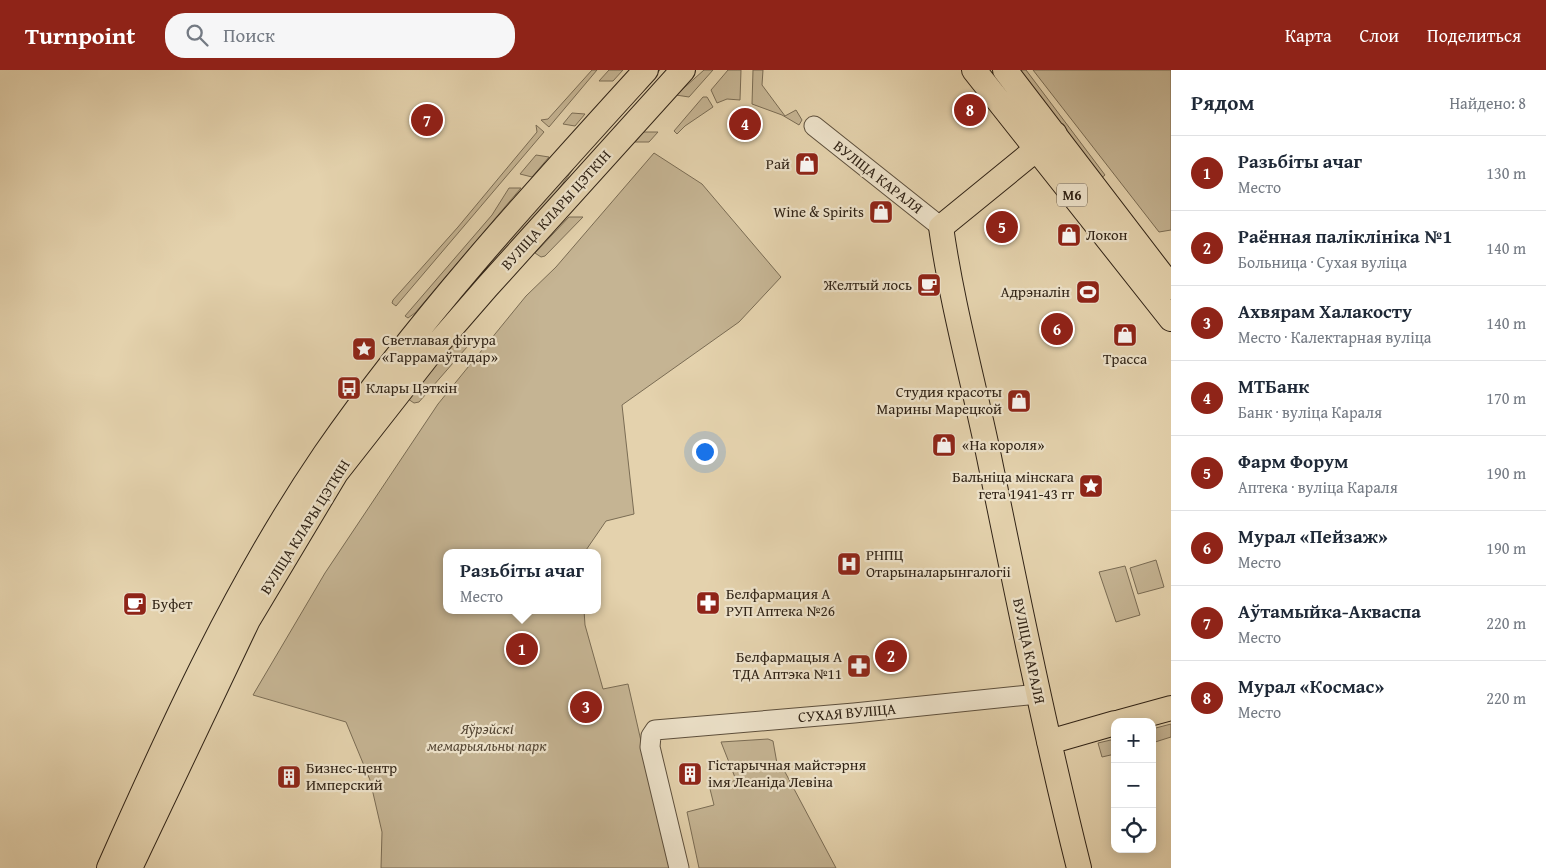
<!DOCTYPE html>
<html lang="ru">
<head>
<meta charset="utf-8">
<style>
  body { margin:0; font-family:"Gentium Book Plus",serif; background:#f6f6f7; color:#1f2937 }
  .controls { position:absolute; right:15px; bottom:15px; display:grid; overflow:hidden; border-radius:10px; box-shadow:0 2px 12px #0003 }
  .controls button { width:45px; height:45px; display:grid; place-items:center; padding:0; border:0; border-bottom:1px solid #e0e1e3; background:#fff; color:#1f2937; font:25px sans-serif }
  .you { position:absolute; left:704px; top:381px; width:18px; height:18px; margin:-12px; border:4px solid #fff; border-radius:50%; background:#1a73e8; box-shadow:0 0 0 8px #1a73e833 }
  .badge { display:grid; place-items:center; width:32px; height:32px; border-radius:50%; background:#8f2418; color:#fff; font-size:16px; font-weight:700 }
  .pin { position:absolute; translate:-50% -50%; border:2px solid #fff; box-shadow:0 1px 5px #0006 }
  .popup { position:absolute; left:443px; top:479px; width:158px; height:65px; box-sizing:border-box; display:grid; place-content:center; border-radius:10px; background:#fff; filter:drop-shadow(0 1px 4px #0005); font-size:16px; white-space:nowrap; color:#747a83 }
  .popup b { font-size:19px; color:#1f2937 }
  .popup::after { content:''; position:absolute; left:50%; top:100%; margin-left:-10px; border:10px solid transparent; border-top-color:#fff }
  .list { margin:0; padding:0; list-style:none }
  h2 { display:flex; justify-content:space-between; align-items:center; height:65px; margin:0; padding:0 20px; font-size:21px }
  h2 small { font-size:16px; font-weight:400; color:#747a83 }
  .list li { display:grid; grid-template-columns:32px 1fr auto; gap:15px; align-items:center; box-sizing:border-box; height:75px; padding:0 20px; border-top:1px solid #e0e1e3 }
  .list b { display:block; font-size:19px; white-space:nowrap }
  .list p { margin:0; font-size:16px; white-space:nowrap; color:#747a83 }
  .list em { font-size:16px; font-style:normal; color:#747a83 }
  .icon { flex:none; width:28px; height:28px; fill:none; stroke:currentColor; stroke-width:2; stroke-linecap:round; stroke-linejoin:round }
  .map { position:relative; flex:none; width:1171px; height:798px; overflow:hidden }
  header { display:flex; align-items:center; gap:30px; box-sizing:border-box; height:70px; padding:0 25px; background:#8f2418; color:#fff }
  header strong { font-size:24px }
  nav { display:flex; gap:28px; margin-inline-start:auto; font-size:18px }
  .search { width:350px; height:45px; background:#f6f6f7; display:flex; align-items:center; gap:12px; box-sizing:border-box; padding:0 18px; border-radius:20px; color:#747a83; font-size:19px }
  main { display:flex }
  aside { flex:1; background:#fff }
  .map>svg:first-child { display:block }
  .green { fill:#c5b493; stroke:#7a6c54 }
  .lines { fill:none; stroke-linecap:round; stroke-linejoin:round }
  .minor-casing { stroke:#5d4f3c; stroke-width:21 }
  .major-casing { stroke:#302316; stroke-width:26 }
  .minor { stroke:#ede2ca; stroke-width:19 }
  .major { stroke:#e4d2ad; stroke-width:24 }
  .labels { text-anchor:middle; stroke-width:4.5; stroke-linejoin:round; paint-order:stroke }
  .shield { fill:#ede2ca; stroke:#695c4c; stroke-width:1 }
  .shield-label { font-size:14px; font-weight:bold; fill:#302316 }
  .poi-label { font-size:15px; fill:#302316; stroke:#ede2ca; text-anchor:start }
  .street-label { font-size:15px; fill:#302316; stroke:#ede2ca }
  .park-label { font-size:15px; font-style:italic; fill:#554735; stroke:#ede2ca }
</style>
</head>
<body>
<header>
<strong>Turnpoint</strong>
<div class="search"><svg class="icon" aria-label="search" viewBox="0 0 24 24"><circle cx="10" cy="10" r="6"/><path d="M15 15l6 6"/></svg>Поиск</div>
<nav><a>Карта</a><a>Слои</a><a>Поделиться</a></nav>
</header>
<main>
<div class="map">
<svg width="1171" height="798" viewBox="0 0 1171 798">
  <rect width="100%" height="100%" fill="#e4d2ad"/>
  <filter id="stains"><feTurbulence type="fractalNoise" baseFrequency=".004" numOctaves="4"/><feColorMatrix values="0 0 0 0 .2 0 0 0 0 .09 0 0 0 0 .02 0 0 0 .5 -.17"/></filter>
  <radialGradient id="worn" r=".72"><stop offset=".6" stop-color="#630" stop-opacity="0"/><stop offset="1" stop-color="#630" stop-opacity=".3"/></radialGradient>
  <path class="green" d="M592,0h5l-48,57 -8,-7 7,-1z
    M609,0h14l-10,11h-14z
    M656,0h4l-84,95 -25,35 -109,122 -5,1z
    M704,0h9l-24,27 -13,-2z
    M728,0h13l-1,30 -13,-1 -10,4 -6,-13z
    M753,0h10l-1,15 23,31 11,-6 6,10 -3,5 -17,-10 -30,-11z
    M1018,0h8l79,105 -6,5z
    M1033,0h138v160l-12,2z
    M703,27h4l6,10 -28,19 -8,8 -3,-3z
    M572,43l13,1 -10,12 -12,-2z
    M536,55l8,7 -148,174 -4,-3 1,-3 65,-73 79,-95z
    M643,62h15l-9,10h-14z
    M654,83l48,31 79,93 -42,45 -117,83 12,109 -28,7 -22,32h-137v57h137l1,15 18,64 25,-5 42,184h-289l1,-36 -12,-52 -24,-58 -93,-27 72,-122 113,-169 88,-108 30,-29z
    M536,85l13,2 -17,20 -12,-3z
    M509,118h12l-106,125 -7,5 -3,-2 87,-101z
    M569,147h14l-38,39 -4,1 -6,-4z
    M456,269l11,8 -48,55 -5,1 -6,-4z
    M1156,490l8,27 -26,7 -8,-26z
    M1125,496l15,49 -24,7 -17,-50z
    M1171,654v13l-19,6v-14z
    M768,669l5,2 5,28 7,3 51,96h-137l-12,-56 27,-7 -4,-16 26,-9 -15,-38z
    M1115,669v15l-13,3 -4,-14z"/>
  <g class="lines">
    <defs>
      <path id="minor" d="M814,56l127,101
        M679,798l-29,-121 1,-11 4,-6 199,-17 184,-19"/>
      <path id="major" d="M974,0l197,249
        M1005,0l166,217
        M1055,64l-114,93c11,78 32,153 48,230 28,137 56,275 90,411
        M1120,652l51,-14
        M1049,672l66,-19
        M109,798c63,-142 128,-285 216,-414 95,-137 209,-261 321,-384
        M130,798l118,-248 88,-147 98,-125 53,-61 196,-217"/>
    </defs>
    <use href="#minor" class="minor-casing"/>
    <use href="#major" class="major-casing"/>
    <use href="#minor" class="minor"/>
    <use href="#major" class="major"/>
  </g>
  <defs>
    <symbol id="shop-square" viewBox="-11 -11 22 22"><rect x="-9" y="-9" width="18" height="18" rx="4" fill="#8f2418" stroke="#ede2ca"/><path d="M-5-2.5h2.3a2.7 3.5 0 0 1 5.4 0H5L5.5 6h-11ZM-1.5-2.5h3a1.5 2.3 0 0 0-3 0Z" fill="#fff"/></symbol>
    <symbol id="cafe-square" viewBox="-11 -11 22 22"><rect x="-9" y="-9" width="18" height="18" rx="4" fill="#8f2418" stroke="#ede2ca"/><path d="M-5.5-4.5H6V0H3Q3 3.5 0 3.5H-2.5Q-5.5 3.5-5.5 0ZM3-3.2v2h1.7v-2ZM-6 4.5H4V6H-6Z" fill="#fff"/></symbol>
    <symbol id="stadium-square" viewBox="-11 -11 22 22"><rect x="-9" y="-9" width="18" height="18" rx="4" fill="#8f2418" stroke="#ede2ca"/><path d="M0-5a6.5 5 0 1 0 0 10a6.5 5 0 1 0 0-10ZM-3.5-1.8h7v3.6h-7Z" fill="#fff"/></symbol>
    <symbol id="sight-square" viewBox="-11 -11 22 22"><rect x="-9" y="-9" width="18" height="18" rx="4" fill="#8f2418" stroke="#ede2ca"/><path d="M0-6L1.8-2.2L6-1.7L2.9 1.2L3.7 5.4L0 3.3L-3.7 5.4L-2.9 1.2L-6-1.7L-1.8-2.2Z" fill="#fff"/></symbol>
    <symbol id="bus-square" viewBox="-11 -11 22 22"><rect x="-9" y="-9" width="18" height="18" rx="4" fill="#8f2418" stroke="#ede2ca"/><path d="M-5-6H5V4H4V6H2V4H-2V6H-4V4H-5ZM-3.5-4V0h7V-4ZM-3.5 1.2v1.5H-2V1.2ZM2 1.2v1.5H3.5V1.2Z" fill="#fff"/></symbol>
    <symbol id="hospital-square" viewBox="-11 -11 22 22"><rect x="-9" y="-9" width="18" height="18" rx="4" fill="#8f2418" stroke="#ede2ca"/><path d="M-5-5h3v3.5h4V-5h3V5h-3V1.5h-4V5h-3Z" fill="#fff"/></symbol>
    <symbol id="pharmacy-square" viewBox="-11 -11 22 22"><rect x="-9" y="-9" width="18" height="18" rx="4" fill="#8f2418" stroke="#ede2ca"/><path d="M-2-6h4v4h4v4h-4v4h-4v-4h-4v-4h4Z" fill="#fff"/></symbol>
    <symbol id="building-square" viewBox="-11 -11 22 22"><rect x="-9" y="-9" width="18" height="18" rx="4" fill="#8f2418" stroke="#ede2ca"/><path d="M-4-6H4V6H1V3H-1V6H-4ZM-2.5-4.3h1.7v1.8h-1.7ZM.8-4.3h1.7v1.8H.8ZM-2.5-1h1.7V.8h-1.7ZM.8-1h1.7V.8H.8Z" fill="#fff"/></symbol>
  </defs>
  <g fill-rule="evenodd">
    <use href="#shop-square" x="793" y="80" width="28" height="28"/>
    <use href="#shop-square" x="867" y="128" width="28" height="28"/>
    <use href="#shop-square" x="1055" y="151" width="28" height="28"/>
    <use href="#cafe-square" x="915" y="201" width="28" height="28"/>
    <use href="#stadium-square" x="1074" y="208" width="28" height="28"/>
    <use href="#shop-square" x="1111" y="251" width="28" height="28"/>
    <use href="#sight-square" x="350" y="265" width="28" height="28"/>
    <use href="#bus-square" x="335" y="304" width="28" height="28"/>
    <use href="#shop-square" x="1005" y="317" width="28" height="28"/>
    <use href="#shop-square" x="930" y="361" width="28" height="28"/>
    <use href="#sight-square" x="1077" y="402" width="28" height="28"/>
    <use href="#hospital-square" x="835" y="480" width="28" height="28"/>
    <use href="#pharmacy-square" x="694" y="519" width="28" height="28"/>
    <use href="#cafe-square" x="121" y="520" width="28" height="28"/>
    <use href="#pharmacy-square" x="845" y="582" width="28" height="28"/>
    <use href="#building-square" x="676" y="690" width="28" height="28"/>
    <use href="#building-square" x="275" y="693" width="28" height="28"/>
  </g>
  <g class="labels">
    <rect class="shield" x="1057" y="113.5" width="30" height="23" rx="4"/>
    <g class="shield-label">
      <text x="1072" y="130">М6</text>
    </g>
    <g class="poi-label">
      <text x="790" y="99" text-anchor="end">Рай</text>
      <text x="864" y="147" text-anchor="end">Wine &amp; Spirits</text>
      <text x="1086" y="170">Локон</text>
      <text x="912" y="220" text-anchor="end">Желтый лось</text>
      <text x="1070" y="227" text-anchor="end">Адрэналін</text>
      <text x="382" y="275">Светлавая фігура<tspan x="382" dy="17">«Гаррамаўтадар»</tspan></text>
      <text x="1125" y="294" text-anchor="middle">Трасса</text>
      <text x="366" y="323">Клары Цэткін</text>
      <text x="1002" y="327" text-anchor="end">Студия красоты<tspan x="1002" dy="17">Марины Марецкой</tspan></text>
      <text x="962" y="380">«На короля»</text>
      <text x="1074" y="412" text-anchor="end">Бальніца мінскага<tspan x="1074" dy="17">гета 1941-43 гг</tspan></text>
      <text x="866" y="490">РНПЦ<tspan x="866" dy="17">Отарыналарынгалогіі</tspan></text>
      <text x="726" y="529">Белфармация А<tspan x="726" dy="17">РУП Аптека №26</tspan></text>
      <text x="152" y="539">Буфет</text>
      <text x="842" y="592" text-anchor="end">Белфармацыя А<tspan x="842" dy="17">ТДА Аптэка №11</tspan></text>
      <text x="708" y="700">Гістарычная майстэрня<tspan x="708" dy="17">імя Леаніда Левіна</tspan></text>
      <text x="306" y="703">Бизнес-центр<tspan x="306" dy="17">Имперский</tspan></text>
    </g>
    <g class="street-label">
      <text transform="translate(878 107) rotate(38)" y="5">ВУЛІЦА КАРАЛЯ</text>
      <text transform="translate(556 140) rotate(-48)" y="5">ВУЛІЦА КЛАРЫ ЦЭТКІН</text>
      <text transform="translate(305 457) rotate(-58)" y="5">ВУЛІЦА КЛАРЫ ЦЭТКІН</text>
      <text transform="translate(1029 581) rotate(78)" y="5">ВУЛІЦА КАРАЛЯ</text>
      <text transform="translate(847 643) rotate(-5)" y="5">СУХАЯ ВУЛІЦА</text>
    </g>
    <g class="park-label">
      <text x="487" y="664">Яўрэйскі<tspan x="487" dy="17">мемарыяльны парк</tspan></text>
    </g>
  </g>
  <rect width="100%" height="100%" filter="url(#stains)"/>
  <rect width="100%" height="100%" fill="url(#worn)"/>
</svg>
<div class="controls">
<button>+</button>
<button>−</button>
<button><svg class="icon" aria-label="locate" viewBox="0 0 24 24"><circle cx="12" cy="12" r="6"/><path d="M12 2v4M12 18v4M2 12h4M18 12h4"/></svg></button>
</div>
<div class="you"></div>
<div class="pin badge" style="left:522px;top:579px">1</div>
<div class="popup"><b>Разьбіты ачаг</b>Место</div>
<div class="pin badge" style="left:891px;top:586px">2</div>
<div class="pin badge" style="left:586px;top:637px">3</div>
<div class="pin badge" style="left:745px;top:54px">4</div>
<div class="pin badge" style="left:1002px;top:157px">5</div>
<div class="pin badge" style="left:1057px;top:259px">6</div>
<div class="pin badge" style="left:427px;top:50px">7</div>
<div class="pin badge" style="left:970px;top:40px">8</div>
</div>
<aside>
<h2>Рядом<small>Найдено: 8</small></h2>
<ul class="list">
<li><span class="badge">1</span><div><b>Разьбіты ачаг</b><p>Место</p></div><em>130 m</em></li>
<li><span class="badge">2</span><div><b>Раённая паліклініка №1</b><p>Больница · Сухая вуліца</p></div><em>140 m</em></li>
<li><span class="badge">3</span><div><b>Ахвярам Халакосту</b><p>Место · Калектарная вуліца</p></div><em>140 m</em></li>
<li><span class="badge">4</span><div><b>МТБанк</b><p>Банк · вуліца Караля</p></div><em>170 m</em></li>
<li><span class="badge">5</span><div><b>Фарм Форум</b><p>Аптека · вуліца Караля</p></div><em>190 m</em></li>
<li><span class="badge">6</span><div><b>Мурал «Пейзаж»</b><p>Место</p></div><em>190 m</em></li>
<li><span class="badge">7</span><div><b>Аўтамыйка-Акваспа</b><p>Место</p></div><em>220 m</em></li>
<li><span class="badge">8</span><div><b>Мурал «Космас»</b><p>Место</p></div><em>220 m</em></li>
</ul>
</aside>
</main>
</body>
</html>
